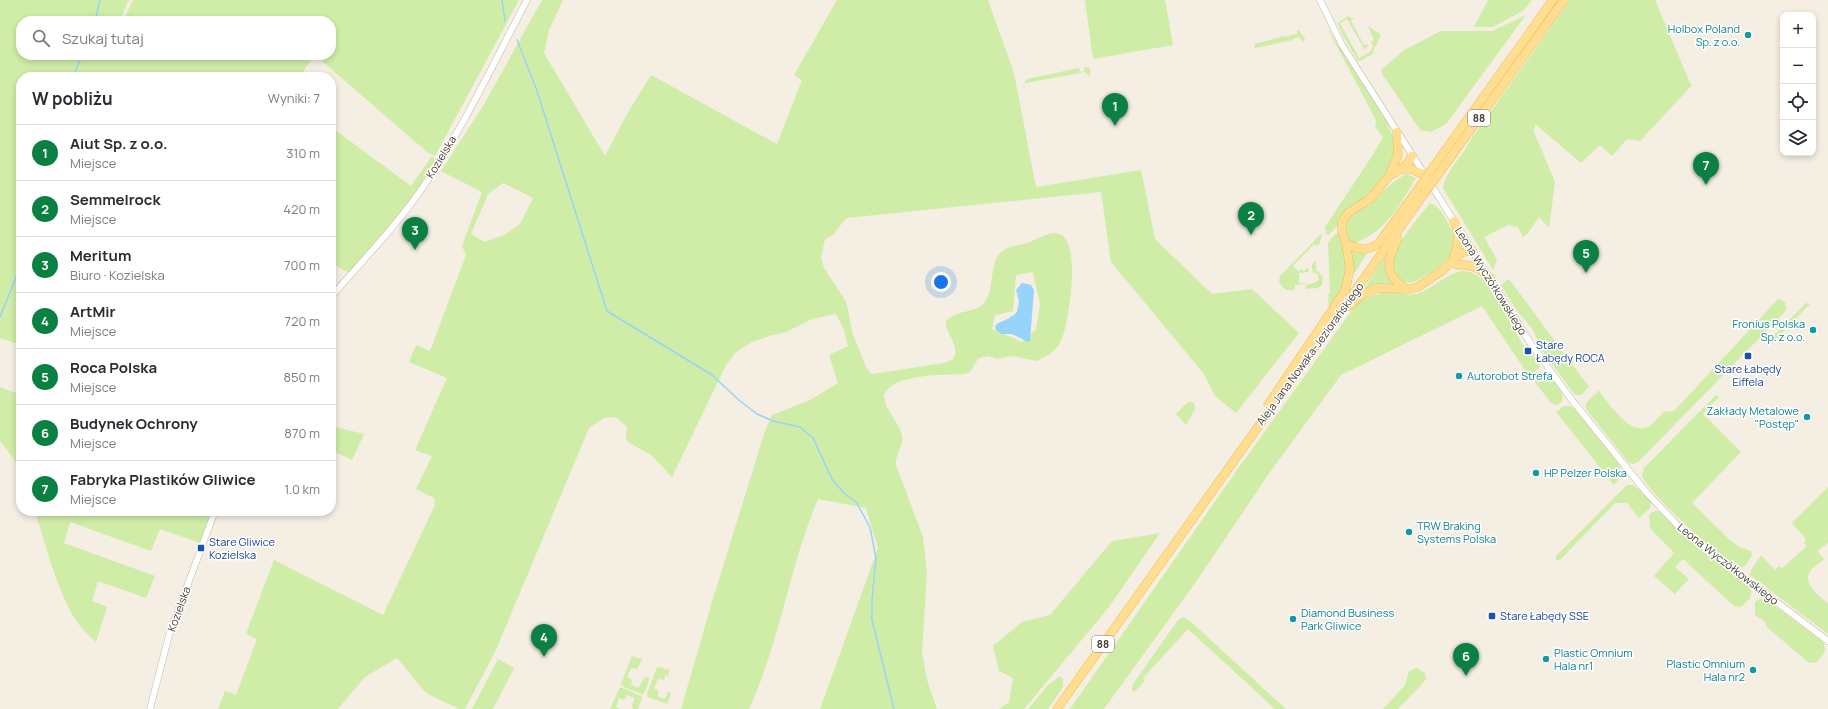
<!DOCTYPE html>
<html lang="pl">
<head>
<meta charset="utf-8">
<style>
  body { margin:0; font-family:Manrope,sans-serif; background:#f2f2f3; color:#2b2b33 }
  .controls { position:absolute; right:12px; top:12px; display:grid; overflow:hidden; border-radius:8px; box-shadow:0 2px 6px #0003 }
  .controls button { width:36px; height:36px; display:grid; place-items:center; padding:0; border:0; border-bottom:1px solid #e1e1e2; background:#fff; color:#2b2b33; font:20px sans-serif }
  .you { position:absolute; left:941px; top:282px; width:14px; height:14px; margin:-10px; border:3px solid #fff; border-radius:50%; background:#1a73e8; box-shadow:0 0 0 6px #1a73e833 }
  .badge { display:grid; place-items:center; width:26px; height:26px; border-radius:50%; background:#0b8043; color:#fff; font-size:13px; font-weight:700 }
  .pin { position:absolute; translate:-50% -33px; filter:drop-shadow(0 1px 2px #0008) }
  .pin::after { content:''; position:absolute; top:21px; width:14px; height:12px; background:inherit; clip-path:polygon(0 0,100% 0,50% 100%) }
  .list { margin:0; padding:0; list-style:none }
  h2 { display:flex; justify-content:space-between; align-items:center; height:52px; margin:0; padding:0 16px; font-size:17px }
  h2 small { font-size:13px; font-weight:400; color:#7c7c81 }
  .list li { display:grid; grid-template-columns:26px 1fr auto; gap:12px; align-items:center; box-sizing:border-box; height:56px; padding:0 16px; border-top:1px solid #e1e1e2 }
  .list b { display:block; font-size:15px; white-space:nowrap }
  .list p { margin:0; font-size:13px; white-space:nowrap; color:#7c7c81 }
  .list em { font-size:13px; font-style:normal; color:#7c7c81 }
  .icon { flex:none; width:22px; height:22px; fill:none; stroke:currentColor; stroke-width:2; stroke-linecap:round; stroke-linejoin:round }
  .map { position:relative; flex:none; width:1828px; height:709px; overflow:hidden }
  .search { position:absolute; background:#fff; box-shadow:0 2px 6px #0003; left:16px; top:16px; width:320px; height:44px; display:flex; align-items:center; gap:10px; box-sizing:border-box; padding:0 14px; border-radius:16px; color:#7c7c81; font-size:15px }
  .panel { position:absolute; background:#fff; box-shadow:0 2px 6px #0003; left:16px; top:72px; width:320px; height:444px; border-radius:16px }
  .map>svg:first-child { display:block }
  .green { fill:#cfeda7; fill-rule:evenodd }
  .water { fill:#98d3f9 }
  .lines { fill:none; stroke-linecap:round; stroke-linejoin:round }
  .stream { stroke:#98d3f9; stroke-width:1.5 }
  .minor-casing { stroke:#c3b9a8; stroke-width:7 }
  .major-casing { stroke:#f1be54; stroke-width:9 }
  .minor { stroke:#fff; stroke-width:6 }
  .major { stroke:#ffdd91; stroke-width:8 }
  .major-bridge-casing { stroke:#f1be54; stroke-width:9; stroke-linecap:butt }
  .major-bridge { stroke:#ffdd91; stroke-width:8 }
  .culture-dot { fill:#0f9aa8; stroke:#fff; stroke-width:1.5 }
  .transit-dot { fill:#1a4fb4; stroke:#fff; stroke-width:1.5 }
  .labels { text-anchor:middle; stroke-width:3; stroke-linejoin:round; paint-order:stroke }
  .shield { fill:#fff; stroke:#7e7870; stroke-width:1 }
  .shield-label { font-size:10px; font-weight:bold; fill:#473e33 }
  .culture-label { font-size:11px; fill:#0d838f; stroke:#fff; text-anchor:start }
  .street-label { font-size:11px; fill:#473e33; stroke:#fff }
  .transit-label { font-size:11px; fill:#164399; stroke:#fff; text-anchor:start }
</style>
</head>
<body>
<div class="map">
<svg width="1828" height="709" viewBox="0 0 1828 709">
  <rect width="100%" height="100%" fill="#f4eee3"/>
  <path class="green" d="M0,0h131l-3,1 -8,20h-99v34h310v-34h-208l10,-21h386l-84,156 -8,-4 -112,-97 -16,22h-278v268l-21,-7z
    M542,0h21l-14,30 -5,23 61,103 22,-42 24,-39 126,69 25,-64 -8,-5 43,-75h151l26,73 22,114 105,-17 14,69 57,55 40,-5 47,44 -63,80 -21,-17 -11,-22 -93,-112 -10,-70 -255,26 -13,17 -8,4 -4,18 3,11 21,32 3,9 4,23 14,35 4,6 3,1 71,-11 8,-3c11,-14 -8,-26 -6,-39 10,-11 29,-8 38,-18 11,-13 5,-41 17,-51 8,-7 19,-6 29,-10 8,-3 19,-11 29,-8 23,6 10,90 2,107 -4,10 -15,16 -25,20l-24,-5 -15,3 -9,-3 -6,1 -4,2 -8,13 -5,2c-20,1 -72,-1 -81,21 1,16 14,25 18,40 2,11 -7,18 -6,30l27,72 4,36 -5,79 5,28 10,29h-117l58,-161 -12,-40 -48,-9c-29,68 -38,143 -69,210h-68l31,-107 53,-171 7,-16 38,-15 28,-17 -9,-28 19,-9 -4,-16 -8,-16 -24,5 -26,13 -17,4 -17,6 -16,10 -10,13 -54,112 -21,-22 -23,-13 -2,-3 1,-12 -11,-10 -12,1 -15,10 -93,222 -31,59h-6l-33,-16 -29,-35 -32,19 -27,32h-120l7,-18 11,4 21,-56 -11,-5 28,-74 109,55 52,-110 -1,-7 -18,-9 16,-33 -17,-6 32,-72 -38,-16 7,-17 14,6 36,-96 -4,-9 20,-54 -41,-21 42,-65zM503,183l30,15 -13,26 -16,11 -20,7 -13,-8 17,-40zM1033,272l7,32 -4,25 -14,13 -30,-13 3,-14 18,-4 3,-36z
    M1085,0h80l8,45 -80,14z
    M1488,0h44l-8,10 -31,17h-19z
    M1570,0h85l35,83 2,2 -52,56 -13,-2 -15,17 -12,-11 -19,18 -46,-39 -1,8 21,50 -6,46 -10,-11 -11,16 -5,4 -5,-10 -10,-2 -24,12 13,23 -4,10 -50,-82c3,-18 19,-30 26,-46z
    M1526,15l-80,109 -15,8 -11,-2 -37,-55 -2,-5 23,-20 37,-19h51z
    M1348,16l6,3 -3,2 13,24 3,-1 1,2 -3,4 -18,-31 -7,4 19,35 11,-6 3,-5 -2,-5 3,-2 -6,-14 13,9 -8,16 1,2 -12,7 -4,1 -13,-22 -8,-16z
    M1326,26l58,90 10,23 2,11 -5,18 -19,23 -17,14 -26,30 -3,-1 -1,-7 49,-74 9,-16 -8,-10 1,-7z
    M1297,30l3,1 5,8 -2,3 -4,-5 -6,2v1l-38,8 -1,-4 27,-7v-4l1,4 15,-3z
    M1084,67l6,1v8l-5,-4 -59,11 -2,1 1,4 -2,-2 4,-7 52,-11 1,4 5,-1z
    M331,127l80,59 21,-30 4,4 -19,30 3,2 -69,82 -20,-11z
    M1406,174l10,4c-17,28 -31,55 -64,66 -15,-19 -2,-29 15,-39l2,1c11,-12 22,-24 37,-32z
    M1430,203c9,3 15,13 19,22 5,9 7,18 3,29 -3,7 -31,26 -39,28 -16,4 -22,-14 -18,-26 5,-19 23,-37 35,-53z
    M1322,233l-2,10 -3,3 -3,-2 -21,22 5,5 3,-2 3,2 3,-3 2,1v3l-10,1v10l10,1 -14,1v5h-8l-5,-3 -3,-6 1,-5z
    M1338,233c8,17 12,37 6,55 -2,7 -10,14 -15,20l-1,-14 2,-1 -2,-50 6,-8z
    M1351,249l17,3 -15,23h-1z
    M1386,257l8,27 -31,6 21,-32z
    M1316,260v10h-2l4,1 5,6 -1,8 -4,3 -12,1 -1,-3 11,-4 3,-2 -1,-6 -7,-2 3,-2h-2v-6z
    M1461,271c30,-1 47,46 59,69 5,10 14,15 20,24l-1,4 -10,8 -47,-70 -141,69 -71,97 -72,107 -94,130h-34l167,-239 121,-168c12,-8 28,-11 42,-9 7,2 9,2 16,1 16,-4 28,-19 45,-23z
    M1509,279l80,108 -8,8h-6l-32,-43 -11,-24 -16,-18 -15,-25z
    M1778,299l7,3 1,7 -3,5 -145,148 -5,2 -4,-1 -43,-54v-6l9,-9 1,1 2,-5c11,13 31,46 50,37 6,-3 11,-10 15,-15l11,-1z
    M1806,303l4,1 -41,42 -2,-4z
    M1541,375c11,2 24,13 21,26l-4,4 -6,-1 -18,-23z
    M0,387l21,8v78l-7,-14 -14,-18z
    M1716,395l3,2 -16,17 38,38 -49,51 38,37 9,7 12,4 1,4 -7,11 -5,2c-17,-7 -94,-76 -98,-93l2,-7z
    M1189,401l5,2 1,6 -9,16 -10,-11z
    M1564,406h6l6,3 43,54 3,12 -8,10 -58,-73z
    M331,426l33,8 -12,26 -21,-10z
    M1627,485h7l5,5 1,-1 11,13 -1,6 -11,10 -12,-15h-12l-55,57h-4v-4z
    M1828,487v56l-11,8 7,8c-4,4 -9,7 -13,11 -10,13 8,26 17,33v31l-78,-59 1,-5 10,-15 14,15 4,-4 3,2 25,-22 -3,-3 2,-4 -14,-16z
    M35,511h180l-12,33 -43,-15 -9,22 -81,-29 -6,21 91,33 -9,22 -48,-17 -6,20 15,6 -11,35c-6,-6 -14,-13 -19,-20 -19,-28 -32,-79 -42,-111z
    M1654,511h5l39,37 52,39c4,10 -2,14 -9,20l-7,-1 -51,-47 -8,8 14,12 -14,15 -21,-18 20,-23 -24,-25 -1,-13z
    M1160,533l-51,74 -85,102h-25l10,-7 4,-24 -14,-7 -6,-25 29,-24 28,-7 62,-74z
    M1763,597l61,45 1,10 -8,10 -8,1 -42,-36 -2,-5 -10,-7v-13z
    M1183,617l6,3 97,89h-11l-87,-80 -45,49 2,3 -11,11 -2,-3 1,-5 45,-64z
    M632,656l9,3 2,-1 -6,11 -6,-1 -4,9 5,3 -1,5 7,3 7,-11 5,1 -6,15 -2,1 -19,-7v-3l-3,2 5,-12 1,1 -1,-1z
    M498,659l16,9 -21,41h-21z
    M657,667l3,1v-1l8,3 2,-2 -2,8 -3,-1 -1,5 -6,-1 -4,9 5,3 -2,5 8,3 3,-7 3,1 2,-5 -6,16 -19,-7 -1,-3z
    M1417,668l8,5 1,6 -3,4 -25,26h-15l22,-24 4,-14z
    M1060,676l3,3v8l-15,22h-20l20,-24z
    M620,687l21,9 1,2 -4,11h-5l-1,-4 3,-7 -8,-3 -3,5 -5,-2 -3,9 4,2h-10z"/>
  <path class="water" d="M1022,283l9,2 3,5 -4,51 -2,1 -16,-8h-11l-5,-4 -1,-4c4,-5 15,-6 22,-14l2,-11 -3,-11z"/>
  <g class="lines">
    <path class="stream" d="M502,0l3,21
      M95,21l5,-21
      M517,40l19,48 71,223 105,64 28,26 17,13 16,7 27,6 13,11 19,41 11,13 13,10 14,25 6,31 -4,42v20l22,89
      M73,77l9,-22
      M0,317l21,-52"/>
    <defs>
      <path id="minor" d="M1320,0l22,45 83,130
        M1430,183l101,161 40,55 76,94 34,36 147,112
        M331,297c30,-35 63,-68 90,-107 41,-59 72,-126 106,-190
        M150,709l19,-74 46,-124"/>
      <path id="major" d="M1434,166l119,-166
        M1401,169h10l14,6
        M1389,176c9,-5 19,-10 23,-20
        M1437,176l127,-176
        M1454,221c5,13 6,23 0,35
        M1398,239c-11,21 -15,35 7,49
        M1346,243c13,7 21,9 33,0l42,-58
        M1457,265c15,-1 22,3 33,13
        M1350,306l11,-11 16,-7 33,1 8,-2 25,-17 18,-17 11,-3
        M1268,405l77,-114 5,-22 -4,-26 -4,-11v-10l6,-9 23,-15 18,-22 9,-21 -1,-23
        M1057,709l367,-515"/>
    </defs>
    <use href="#minor" class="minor-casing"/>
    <use href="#major" class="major-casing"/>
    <use href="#minor" class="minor"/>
    <use href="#major" class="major"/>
    <defs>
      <path id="major-bridge" d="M1421,185l13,-19
        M1424,194l13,-18"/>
    </defs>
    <use href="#major-bridge" class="major-bridge-casing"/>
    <use href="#major-bridge" class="major-bridge"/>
  </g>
  <g class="culture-dot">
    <circle cx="1748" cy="35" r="4"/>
    <circle cx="1813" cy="330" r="4"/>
    <circle cx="1459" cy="376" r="4"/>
    <circle cx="1807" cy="417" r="4"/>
    <circle cx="1536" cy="473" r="4"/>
    <circle cx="1409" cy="532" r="4"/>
    <circle cx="1293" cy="619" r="4"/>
    <circle cx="1546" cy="659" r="4"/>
    <circle cx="1753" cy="670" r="4"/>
  </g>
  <g class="transit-dot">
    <rect x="1524" y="347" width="8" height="8" rx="2"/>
    <rect x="1744" y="352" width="8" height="8" rx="2"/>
    <rect x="197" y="544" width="8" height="8" rx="2"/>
    <rect x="1488" y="612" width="8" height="8" rx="2"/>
  </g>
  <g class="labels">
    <g class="shield">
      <rect x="1468" y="110" width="22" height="16" rx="3"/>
      <rect x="1092" y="636" width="22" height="16" rx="3"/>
    </g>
    <g class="shield-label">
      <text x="1479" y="122">88</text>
      <text x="1103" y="648">88</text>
    </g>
    <g class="culture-label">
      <text x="1740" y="33" text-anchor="end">Holbox Poland<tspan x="1740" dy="13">Sp. z o.o.</tspan></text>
      <text x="1805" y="328" text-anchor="end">Fronius Polska<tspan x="1805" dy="13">Sp. z o.o.</tspan></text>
      <text x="1467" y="380">Autorobot Strefa</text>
      <text x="1799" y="415" text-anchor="end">Zakłady Metalowe<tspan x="1799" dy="13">"Postęp"</tspan></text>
      <text x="1544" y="477">HP Pelzer Polska</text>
      <text x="1417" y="530">TRW Braking<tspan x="1417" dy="13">Systems Polska</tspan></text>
      <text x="1301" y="617">Diamond Business<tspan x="1301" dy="13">Park Gliwice</tspan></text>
      <text x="1554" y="657">Plastic Omnium<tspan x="1554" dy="13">Hala nr1</tspan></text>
      <text x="1745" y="668" text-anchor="end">Plastic Omnium<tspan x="1745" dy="13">Hala nr2</tspan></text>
    </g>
    <g class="street-label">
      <text transform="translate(441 157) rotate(-59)" y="4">Kozielska</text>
      <text transform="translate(1491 281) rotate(58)" y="4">Leona Wyczółkowskiego</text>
      <text transform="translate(1310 354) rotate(-54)" y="4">Aleja Jana Nowaka-Jeziorańskiego</text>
      <text transform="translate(1728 564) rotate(38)" y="4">Leona Wyczółkowskiego</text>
      <text transform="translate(179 609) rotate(-70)" y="4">Kozielska</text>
    </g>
    <g class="transit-label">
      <text x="1536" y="349">Stare<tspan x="1536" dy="13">Łabędy ROCA</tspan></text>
      <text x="1748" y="373" text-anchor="middle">Stare Łabędy<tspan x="1748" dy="13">Eiffela</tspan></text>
      <text x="209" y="546">Stare Gliwice<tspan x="209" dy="13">Kozielska</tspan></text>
      <text x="1500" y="620">Stare Łabędy SSE</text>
    </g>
  </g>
</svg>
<div class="controls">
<button>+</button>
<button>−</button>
<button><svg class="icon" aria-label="locate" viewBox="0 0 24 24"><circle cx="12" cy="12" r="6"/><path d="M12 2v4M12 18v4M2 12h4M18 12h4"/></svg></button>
<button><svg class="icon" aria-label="layers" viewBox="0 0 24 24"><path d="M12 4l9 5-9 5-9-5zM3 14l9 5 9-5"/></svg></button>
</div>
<div class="you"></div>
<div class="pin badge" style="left:1115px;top:126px">1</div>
<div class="pin badge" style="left:1251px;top:235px">2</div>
<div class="pin badge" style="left:415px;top:250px">3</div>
<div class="pin badge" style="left:544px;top:657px">4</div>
<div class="pin badge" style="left:1586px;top:273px">5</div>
<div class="pin badge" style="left:1466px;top:676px">6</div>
<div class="pin badge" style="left:1706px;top:185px">7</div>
<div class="search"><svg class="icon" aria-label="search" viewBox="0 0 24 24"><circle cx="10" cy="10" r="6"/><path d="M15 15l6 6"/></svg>Szukaj tutaj</div>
<section class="panel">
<h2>W pobliżu<small>Wyniki: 7</small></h2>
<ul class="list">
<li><span class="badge">1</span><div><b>Aiut Sp. z o.o.</b><p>Miejsce</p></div><em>310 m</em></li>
<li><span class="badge">2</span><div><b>Semmelrock</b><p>Miejsce</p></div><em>420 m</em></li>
<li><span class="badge">3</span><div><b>Meritum</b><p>Biuro · Kozielska</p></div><em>700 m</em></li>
<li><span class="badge">4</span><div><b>ArtMir</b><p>Miejsce</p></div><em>720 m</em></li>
<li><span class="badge">5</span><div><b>Roca Polska</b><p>Miejsce</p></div><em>850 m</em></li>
<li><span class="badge">6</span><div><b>Budynek Ochrony</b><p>Miejsce</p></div><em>870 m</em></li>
<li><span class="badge">7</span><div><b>Fabryka Plastików Gliwice</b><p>Miejsce</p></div><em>1.0 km</em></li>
</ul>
</section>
</div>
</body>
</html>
